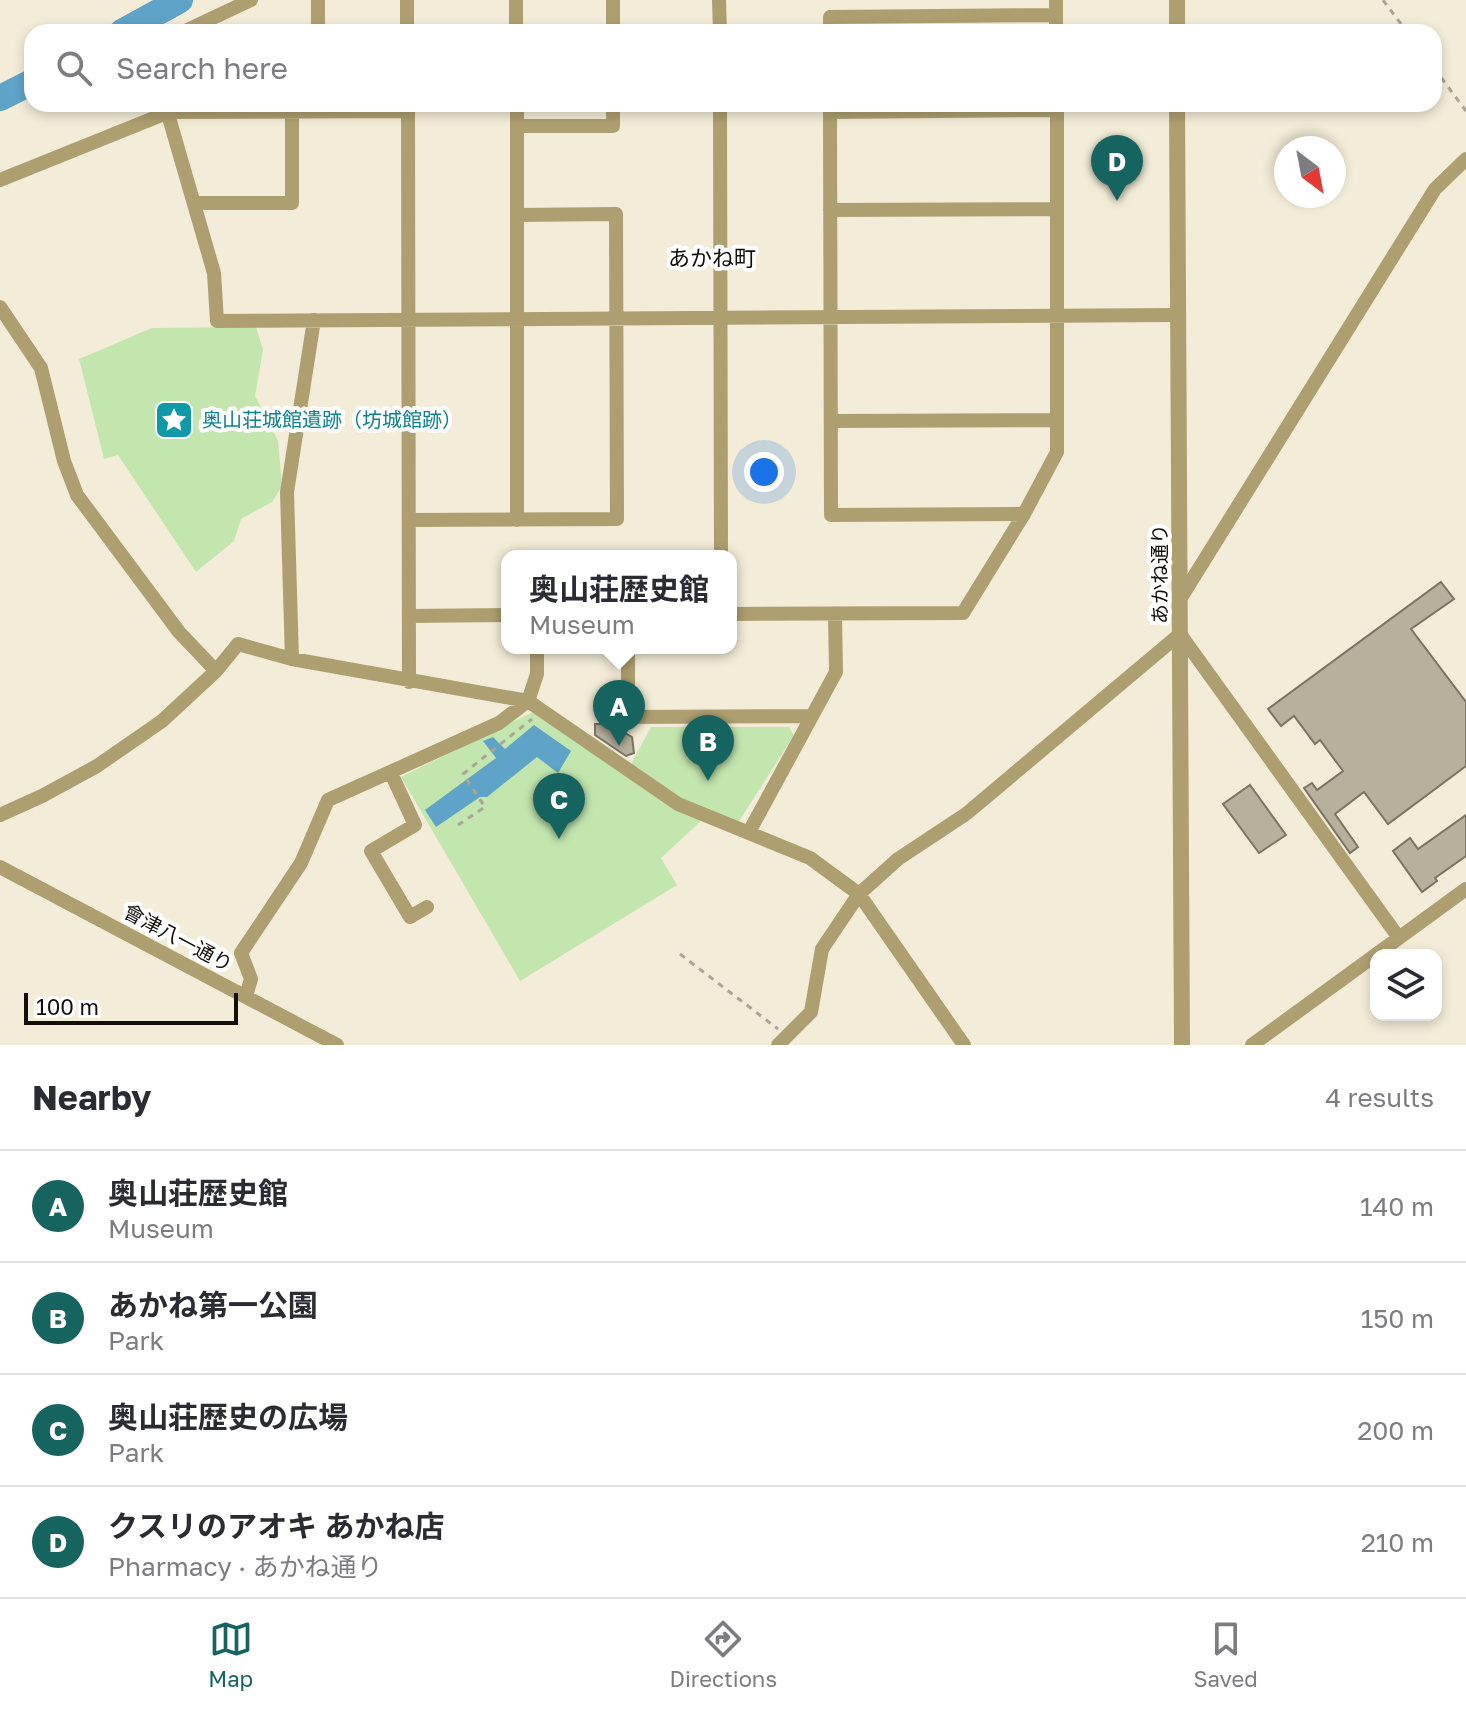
<!DOCTYPE html>
<html lang="en">
<head>
<meta charset="utf-8">
<style>
  body { margin:0; font-family:"Golos Text","Noto Sans JP",sans-serif; background:#f2f2f3; color:#2b2b33 }
  .controls { position:absolute; right:24px; bottom:24px; display:grid; overflow:hidden; border-radius:16px; box-shadow:0 4px 12px #0003 }
  .controls button { width:72px; height:72px; display:grid; place-items:center; padding:0; border:0; border-bottom:2px solid #e1e1e2; background:#fff; color:#2b2b33; font:40px sans-serif }
  .compass { position:absolute; left:1274px; top:136px; width:72px; height:72px; border-radius:50%; background:#fff; box-shadow:0 4px 12px #0003; rotate:148deg }
  .scale { position:absolute; left:24px; bottom:20px; width:214px; box-sizing:border-box; padding-left:8px; border:4px solid #120f09; border-top:0; font-size:22px; line-height:28px; white-space:nowrap; color:#120f09; -webkit-text-stroke:6px #fff; paint-order:stroke }
  .you { position:absolute; left:764px; top:472px; width:28px; height:28px; margin:-20px; border:6px solid #fff; border-radius:50%; background:#1a73e8; box-shadow:0 0 0 12px #1a73e833 }
  .badge { display:grid; place-items:center; width:52px; height:52px; border-radius:50%; background:#16645f; color:#fff; font-size:26px; font-weight:700 }
  .pin { position:absolute; translate:-50% -66px; filter:drop-shadow(0 2px 4px #0008) }
  .pin::after { content:''; position:absolute; top:42px; width:28px; height:24px; background:inherit; clip-path:polygon(0 0,100% 0,50% 100%) }
  .popup { position:absolute; left:501px; top:550px; width:236px; height:104px; box-sizing:border-box; display:grid; place-content:center; border-radius:16px; background:#fff; filter:drop-shadow(0 2px 6px #0005); font-size:26px; white-space:nowrap; color:#7c7c81 }
  .popup b { font-size:30px; color:#2b2b33 }
  .popup::after { content:''; position:absolute; left:50%; top:100%; margin-left:-16px; border:16px solid transparent; border-top-color:#fff }
  .list { margin:0; padding:0; list-style:none }
  h2 { display:flex; justify-content:space-between; align-items:center; height:104px; margin:0; padding:0 32px; font-size:34px }
  h2 small { font-size:26px; font-weight:400; color:#7c7c81 }
  .list li { display:grid; grid-template-columns:52px 1fr auto; gap:24px; align-items:center; box-sizing:border-box; height:112px; padding:0 32px; border-top:2px solid #e1e1e2 }
  .list b { display:block; font-size:30px; white-space:nowrap }
  .list p { margin:0; font-size:26px; white-space:nowrap; color:#7c7c81 }
  .list em { font-size:26px; font-style:normal; color:#7c7c81 }
  .icon { flex:none; width:44px; height:44px; fill:none; stroke:currentColor; stroke-width:2; stroke-linecap:round; stroke-linejoin:round }
  .map { position:relative; flex:none; width:1466px; height:1045px; overflow:hidden }
  .search { position:absolute; background:#fff; box-shadow:0 4px 12px #0003; left:24px; right:24px; top:24px; height:88px; display:flex; align-items:center; gap:20px; box-sizing:border-box; padding:0 28px; border-radius:24px; color:#7c7c81; font-size:30px }
  .sheet { height:552px; background:#fff }
  nav { display:flex; justify-content:space-around; align-items:center; box-sizing:border-box; height:112px; border-top:2px solid #e1e1e2; background:#fff; font-size:22px; color:#7c7c81 }
  nav a { display:grid; justify-items:center; gap:4px }
  nav .on { color:#16645f }
  .map>svg:first-child { display:block }
  .green { fill:#c3e6ae }
  .water { fill:#5fa4c8 }
  .lines { fill:none; stroke-linecap:round; stroke-linejoin:round }
  .river { stroke:#5fa4c8; stroke-width:26 }
  .building { fill:#b7b09d; stroke:#7a7462; stroke-width:2 }
  .path { stroke:#aaa595; stroke-width:3; stroke-dasharray:6 6; stroke-linecap:butt }
  .minor { stroke:#ae9f70; stroke-width:14 }
  .tertiary { stroke:#ae9f70; stroke-width:16 }
  .labels { text-anchor:middle; stroke-width:8; stroke-linejoin:round; paint-order:stroke }
  .culture-label { font-size:20px; fill:#0d838f; stroke:#fff; text-anchor:start }
  .street-label { font-size:20px; fill:#120f09; stroke:#fff }
  .neighbourhood-label { font-size:22px; fill:#120f09; stroke:#fff }
</style>
</head>
<body>
<div class="map">
<svg width="1466" height="1045" viewBox="0 0 1466 1045">
  <rect width="100%" height="100%" fill="#f3ecd8"/>
  <path class="green" d="M256,327l7,23 -8,46 23,45 4,45 -10,16 -31,17 -7,22 -38,31 -78,-117 -14,4 -25,-100 73,-31z
    M533,712l169,108 -41,38 16,27 -157,96 -119,-204z
    M651,727h138l5,8 -56,88 -64,-26 -44,-31z"/>
  <path class="water" d="M534,725l37,26 -13,22 -21,-16 -50,40h-7l-44,30 -11,-17 71,-52 -13,-17 10,-4 12,12z"/>
  <g class="lines">
    <path class="river" d="M122,32l58,-32
      M0,98l32,-16"/>
  </g>
  <path class="building" d="M1441,582l13,17 -43,30 55,73v64l-78,58 -24,-32 -29,22 23,33 -8,6 -46,-65 8,-5 5,7 26,-19 -23,-31 -5,4 -21,-28 -13,10 -13,-17z
    M595,724h14l23,13 2,16 -8,3 -31,-21z
    M1250,785l36,50 -27,18 -36,-49z
    M1466,815v41l-31,22 2,3 -15,11 -29,-41 17,-13 8,11z"/>
  <g class="lines">
    <path class="path" d="M1383,0l24,32
      M1434,68l32,43
      M458,825l27,-18 -22,-33 69,-55
      M680,954l98,75"/>
    <path class="minor" d="M318,0v32
      M407,0v32
      M516,0v32
      M613,0v32
      M719,0l1,32
      M1056,0v32
      M183,32l68,-32
      M830,32v-15l226,-2
      M165,104l49,169 3,48 960,-6
      M408,104l1,578
      M517,104v416
      M720,104l1,452
      M830,104l1,411 193,-1
      M830,112l227,-2
      M517,126h96v-22
      M0,180l169,-68 239,-1
      M194,203h98v-91
      M830,210l227,-1
      M0,307l41,61 23,93 13,34 102,137 37,39 22,-27 54,15 236,42 150,103 132,54 49,36 105,151
      M831,421l226,-1
      M409,520l208,-1 -1,-305 -99,1
      M1182,596l253,-407 31,-30
      M731,614l232,-1 61,-99 33,-62v-348
      M409,616l98,-1
      M628,648v69l182,-1
      M292,659l-5,-167 27,-172
      M391,773l24,52 -44,26 39,66 17,-10
      M0,815l42,-19 55,-30 65,-45 54,-50
      M749,832l87,-160 -1,-58
      M0,867l337,178
      M246,996l5,-17 -10,-26 60,-90 27,-63 171,-77 29,-22 9,-27v-26
      M778,1045l33,-33 11,-63 37,-55 39,-35 68,-45 214,-180 219,304
      M1252,1045l214,-156"/>
    <path class="tertiary" d="M1177,32v-32
      M1177,104l5,941"/>
  </g>
  <defs>
    <symbol id="sight-square" viewBox="-11 -11 22 22"><rect x="-9" y="-9" width="18" height="18" rx="4" fill="#0f9aa8" stroke="#fff"/><path d="M0-6L1.8-2.2L6-1.7L2.9 1.2L3.7 5.4L0 3.3L-3.7 5.4L-2.9 1.2L-6-1.7L-1.8-2.2Z" fill="#fff"/></symbol>
  </defs>
  <g fill-rule="evenodd">
    <use href="#sight-square" x="152" y="398" width="44" height="44"/>
  </g>
  <g class="labels">
    <g class="culture-label">
      <text x="202" y="427">奥山荘城館遺跡（坊城館跡）</text>
    </g>
    <g class="street-label">
      <text transform="translate(1160 574) rotate(-90)" y="7">あかね通り</text>
      <text transform="translate(178 938) rotate(28)" y="7">會津八一通り</text>
    </g>
    <g class="neighbourhood-label">
      <text x="712" y="266">あかね町</text>
    </g>
  </g>
</svg>
<div class="controls">
<button><svg class="icon" aria-label="layers" viewBox="0 0 24 24"><path d="M12 4l9 5-9 5-9-5zM3 14l9 5 9-5"/></svg></button>
</div>
<svg class="compass" viewBox="-18 -18 36 36"><path d="M0-13l5 13h-10z" fill="#e53935"/><path d="M0 13l5-13h-10z" fill="#7c7c81"/></svg>
<div class="scale">100 m</div>
<div class="you"></div>
<div class="pin badge" style="left:619px;top:746px">A</div>
<div class="popup"><b>奥山荘歴史館</b>Museum</div>
<div class="pin badge" style="left:708px;top:781px">B</div>
<div class="pin badge" style="left:559px;top:839px">C</div>
<div class="pin badge" style="left:1117px;top:201px">D</div>
<div class="search"><svg class="icon" aria-label="search" viewBox="0 0 24 24"><circle cx="10" cy="10" r="6"/><path d="M15 15l6 6"/></svg>Search here</div>
</div>
<section class="sheet">
<h2>Nearby<small>4 results</small></h2>
<ul class="list">
<li><span class="badge">A</span><div><b>奥山荘歴史館</b><p>Museum</p></div><em>140 m</em></li>
<li><span class="badge">B</span><div><b>あかね第一公園</b><p>Park</p></div><em>150 m</em></li>
<li><span class="badge">C</span><div><b>奥山荘歴史の広場</b><p>Park</p></div><em>200 m</em></li>
<li><span class="badge">D</span><div><b>クスリのアオキ あかね店</b><p>Pharmacy · あかね通り</p></div><em>210 m</em></li>
</ul>
</section>
<nav>
<a class="on"><svg class="icon" aria-label="map" viewBox="0 0 24 24"><path d="M3 6l6-2 6 2 6-2v14l-6 2-6-2-6 2zM9 4v14M15 6v14"/></svg>Map</a>
<a><svg class="icon" aria-label="directions" viewBox="0 0 24 24"><path d="M12 3l9 9-9 9-9-9zM9 14v-3h6M13 9l2 2-2 2"/></svg>Directions</a>
<a><svg class="icon" aria-label="saved" viewBox="0 0 24 24"><path d="M7 4h10v16l-5-4-5 4z"/></svg>Saved</a>
</nav>
</body>
</html>
